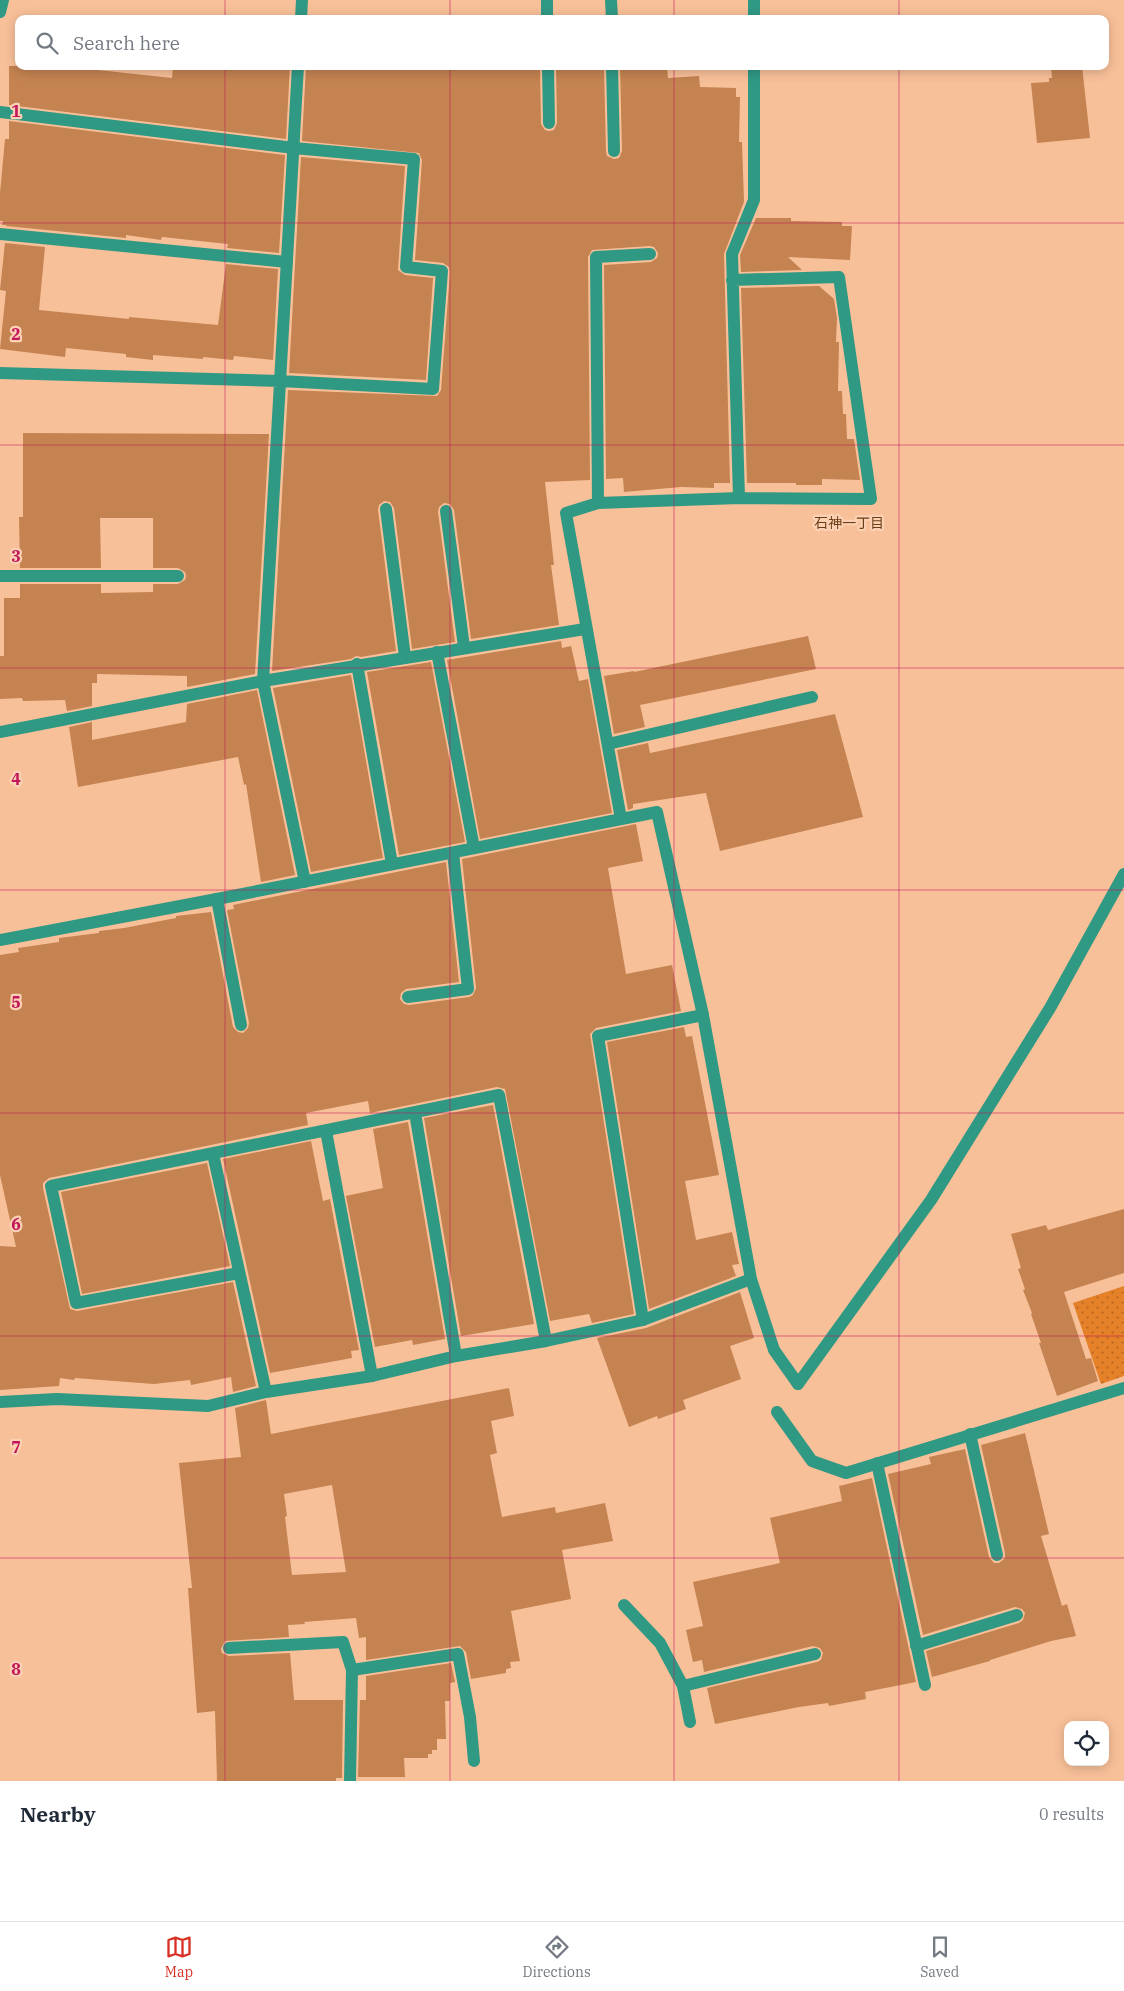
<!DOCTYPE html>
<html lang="en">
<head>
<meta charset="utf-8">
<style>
  body { margin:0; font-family:"IBM Plex Serif","Noto Sans JP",serif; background:#f2f2f3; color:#1f2937 }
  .controls { position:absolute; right:15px; bottom:15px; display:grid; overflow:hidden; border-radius:10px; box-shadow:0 2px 12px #0003 }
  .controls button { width:45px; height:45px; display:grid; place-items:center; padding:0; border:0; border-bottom:1px solid #e0e1e3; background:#fff; color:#1f2937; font:25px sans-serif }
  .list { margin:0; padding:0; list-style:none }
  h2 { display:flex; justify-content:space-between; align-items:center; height:65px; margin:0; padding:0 20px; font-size:21px }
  h2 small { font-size:16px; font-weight:400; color:#747a83 }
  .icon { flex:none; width:28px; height:28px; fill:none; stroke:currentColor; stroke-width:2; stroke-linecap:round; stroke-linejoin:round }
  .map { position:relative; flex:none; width:1124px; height:1781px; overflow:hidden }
  .search { position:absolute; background:#fff; box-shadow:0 2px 12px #0003; left:15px; right:15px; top:15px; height:55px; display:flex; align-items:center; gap:12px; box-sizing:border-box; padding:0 18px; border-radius:10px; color:#747a83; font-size:19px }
  .sheet { height:140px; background:#fff }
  nav { display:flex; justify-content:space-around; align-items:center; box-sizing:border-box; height:70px; border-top:1px solid #e0e1e3; background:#fff; font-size:14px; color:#747a83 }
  nav a { display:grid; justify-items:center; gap:2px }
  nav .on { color:#d93025 }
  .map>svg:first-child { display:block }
  .grass { fill:url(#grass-dots) }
  .building { fill:#c48351; fill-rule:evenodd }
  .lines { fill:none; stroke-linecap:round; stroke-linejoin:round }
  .service { stroke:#309984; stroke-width:12 }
  .minor { stroke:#309984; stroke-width:12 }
  .tertiary { stroke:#309984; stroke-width:12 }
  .grid { fill:none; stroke:#c2185b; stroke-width:1; stroke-opacity:0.55 }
  .labels { text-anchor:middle; stroke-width:4.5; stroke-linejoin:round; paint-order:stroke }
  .neighbourhood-label { font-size:14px; fill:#6c3e17; stroke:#fcd1b3 }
  .grid-label { font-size:16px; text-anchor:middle; font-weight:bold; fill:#c2185b; stroke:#fcd1b3; stroke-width:4.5; stroke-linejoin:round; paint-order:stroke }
</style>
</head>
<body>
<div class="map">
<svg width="1124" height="1781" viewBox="0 0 1124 1781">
  <defs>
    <pattern id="grass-dots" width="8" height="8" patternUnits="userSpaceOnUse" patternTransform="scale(1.25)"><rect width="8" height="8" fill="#e48129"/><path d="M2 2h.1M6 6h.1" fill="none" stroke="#b96821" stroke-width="1.8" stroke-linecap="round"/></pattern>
  </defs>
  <rect width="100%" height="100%" fill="#f8c099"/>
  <path class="grass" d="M1124,1286v90l-23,8 -28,-81z"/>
  <path class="building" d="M9,66h90l-1,4 74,8 1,-12h117l-4,73 -277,-34z
    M306,66h119v3l112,-3 3,2 1,56 4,6 4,1 5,-1 3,-7 -1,-56 48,-1 2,85 1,5 7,3 5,-1 3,-7 -2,-85h47l1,12 31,-2 1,11 36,1v9h4l-1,45h3l2,60 -20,52 6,229h-16v5l-33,-1 -57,5 -1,-14 -17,1 -2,-214 47,-3 6,-4 1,-5 -4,-6 -4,-1 -58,4 -4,7 2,223 -45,2 9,83h-3l8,60 -88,14 -17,-129 -4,-6 -6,-1 -5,4 -1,5 17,130 -43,7 -18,-141 -4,-6 -6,-1 -5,4 -1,5 18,141 -35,6 -5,-1 -5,3 -79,12 16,-281 149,6 4,-6 9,-118 -1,-5 -6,-4 -28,-3 7,-100 -3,-7 -117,-12z
    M1051,66h31l8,72 -53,5 -6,-60 18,-1v-4h3z
    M9,121l276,34 -6,98 -52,-5 1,-4 -66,-7 -1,3 -35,-5v3l-120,-12v-1h-4l1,-4h-3v-28l5,-54h4z
    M301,157l104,9 -7,104 7,5 28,3 -7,102 -137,-7z
    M756,218h35v3l51,1v4h10l-2,34 -62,-3 14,13 -61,2 -1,-17z
    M5,243l40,4 -6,63 90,9v-2l89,8 8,-61 52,5 -5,91 -39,-4 -1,4 -30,-3v2l-50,-4v5l-27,-3v-3l-60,-6 -1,9 -65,-8 6,-58 -6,-1z
    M819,286l15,13 3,19 -1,24h3l-1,49h4l1,23h3l1,25h7l6,41 -38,-1v6h-26v-2h-49l-6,-195z
    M23,433l246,1 -14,240 -68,13v-11l-90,-2v9h-5v23l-25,5 -2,-11 -42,1 -1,-3 -22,1v-43h4v-58h16v-14h81v9l52,-1v-8h25l7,-4 1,-4 -1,-4 -7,-4h-25v-50h-53l1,50h-81l-1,-51h4z
    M808,636l8,33 -176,36 5,22 -31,7 -10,-58 30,-5v1z
    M561,641l1,7 9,-2 8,35 9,-2 24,134 -132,26 -33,-179z
    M431,662l34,180 -66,13 -32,-183z
    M351,675l32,183 -72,14 -38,-184z
    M257,690l38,185 -34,7 -15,-98 -2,1 -6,-28 -160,30 -9,-60 23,-5v18l94,-18 1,-18z
    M835,714l28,103 -143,34 -14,-58 -73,11v4l-5,2 -11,-60 31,-7 2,10z
    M636,824l7,37 -35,7 18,106 46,-9 9,46 -85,17 -6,6 44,280 -42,9 -3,-9 -39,7 -45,-232 -8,-2 -127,26 -2,-12 -62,12 2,12 -259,53 -6,5v5l27,121 7,2 156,-29 23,104 -23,6 -2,-15 -40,8 -1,-5 -36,4 -79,-6 -1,2 -14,-2 -1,8 -59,4v-144l16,1 -16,-72v-220l19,-3 -1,-4 41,-6v-4l40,-5v-2l25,-3 52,-10v-2l35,-4 22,115 5,5 5,1 5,-5 1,-5 -22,-113 7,-1 -1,-4 213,-43 13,120 -53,7 -5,4 -1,6 4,5 5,1 60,-8 4,-2 3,-7 -14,-129z
    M684,1027l2,10 6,-1 27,139 -34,6 11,59 36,-8 7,32 -7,1 4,11 -87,33 -42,-267z
    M493,1105l41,219 -73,12 -37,-218z
    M408,1122l37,217 -32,6 -1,-5 -37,7 -29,-151 37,-8 -10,-59z
    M311,1141l12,60 7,-2 29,151 -8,1 1,7 -82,15 -47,-214z
    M207,1163l23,103 -148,28 -21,-102z
    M1124,1209v64l-60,19 22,67 5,-1 7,23 -41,15 -18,-53h2l-10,-29 1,-1 -9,-23 2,-1 -7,-20 3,-1 -10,-34 35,-9 2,5z
    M740,1292l14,46 -24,8 11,33 -58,21 3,9 -28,10 -1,-3 -28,11 -32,-89 49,-10z
    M509,1388l5,28 -23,5 6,32 -7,2 12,62 53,-10 1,6 49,-10 8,38 -51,9 9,49 -60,12 9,50 -10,1 1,6 -5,1v4l-35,6 -5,-27 -6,-6 -94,14v-23l-7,1 -3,-20 -52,4 1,2 -17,1 1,12 -64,4 -4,8 1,4 7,3 61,-3 4,47h49l-1,78h-6v3h-119l-2,-70 -18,2 -9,-125h4l-13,-125 62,-6 -6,-49 31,-8 5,34zM332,1485l14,87 -54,3 -7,-58 2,-1 -3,-22z
    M1025,1433l24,101 -8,2 21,70 5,-2 9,32 -25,5 -61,19v1l-58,16 -6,-26 93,-28 4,-3 2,-7 -3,-4 -7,-2 -92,28 -35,-161 43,-10 -2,-7 36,-8 24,108 5,6h5l6,-5v-5l-24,-108z
    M872,1478l44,204 -51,10 1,7 -37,7 -1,-3 -29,4 -84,17 -8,-36 110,-26 4,-2 2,-7 -3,-5 -7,-2 -109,26 -2,-12 -9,2 -7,-32 17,-4 -10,-44 87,-19 -10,-45 72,-17 -3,-15z
    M451,1663l4,19 -5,1v18h-5l1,38h-9v11h-5v4h-4v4h-24l1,19h-47l2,-77h6v-24z"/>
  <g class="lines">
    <path class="service" d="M547,0v19
      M611,0l1,19
      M548,66l1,57
      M612,66l2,85
      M0,234l287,28
      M598,503l-2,-246 54,-3
      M386,509l19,148
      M446,511l18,136
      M0,576h178
      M437,652l37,196
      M357,664l35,200
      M217,899l24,126
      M408,997l60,-8 -15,-136
      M415,1113l41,243
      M326,1131l46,245
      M643,1320l-45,-284 105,-21
      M970,1434l27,121
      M877,1463l48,222
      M916,1646l101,-31
      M683,1686l132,-32"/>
    <path class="minor" d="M754,0v19
      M0,12l3,-12
      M301,19l1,-19
      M298,66l-35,615 42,201
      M0,112l294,36 120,11 -8,108 36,4 -9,118 -153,-8 -280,-8
      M739,498l-7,-244 22,-54v-134
      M0,732l263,-51 322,-52
      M608,744l204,-47
      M621,819l-55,-306 32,-10 141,-5 132,1 -32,-222 -107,3
      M0,940l217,-41 440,-87 46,203 48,264 23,71 24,34
      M213,1154l53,238
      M239,1273l-163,30 -25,-117 448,-91 47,246
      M0,1402l57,-3 151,7 58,-14 106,-16 84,-20 90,-15 97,-21 108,-41
      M777,1412l35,49 34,12 278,-85
      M624,1605l36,38 23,43 7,36
      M229,1648l114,-6 9,28 -2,111
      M352,1670l106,-16 12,63 4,44"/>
    <path class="tertiary" d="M798,1384l133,-184 119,-192 74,-134"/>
  </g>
  <path class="grid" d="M225,0v19M450,0v19M674,0v19M899,0v19M225,66v1715M450,66v1715M674,66v1715M899,66v1715M0,223h1124M0,445h1124M0,668h1124M0,890h1124M0,1113h1124M0,1336h1124M0,1558h1124"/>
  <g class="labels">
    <g class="neighbourhood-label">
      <text x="849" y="528">石神一丁目</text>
    </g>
  </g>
  <g class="grid-label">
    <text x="16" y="117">1</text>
    <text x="16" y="340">2</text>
    <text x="16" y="562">3</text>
    <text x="16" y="785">4</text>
    <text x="16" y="1008">5</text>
    <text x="16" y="1230">6</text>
    <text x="16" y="1453">7</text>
    <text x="16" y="1675">8</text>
  </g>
</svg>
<div class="controls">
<button><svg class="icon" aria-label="locate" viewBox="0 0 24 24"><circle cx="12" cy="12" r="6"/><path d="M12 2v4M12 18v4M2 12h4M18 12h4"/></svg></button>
</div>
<div class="search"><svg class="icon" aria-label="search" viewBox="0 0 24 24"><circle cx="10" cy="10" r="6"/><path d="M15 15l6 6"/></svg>Search here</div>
</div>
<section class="sheet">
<h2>Nearby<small>0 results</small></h2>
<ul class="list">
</ul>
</section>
<nav>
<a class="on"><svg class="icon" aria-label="map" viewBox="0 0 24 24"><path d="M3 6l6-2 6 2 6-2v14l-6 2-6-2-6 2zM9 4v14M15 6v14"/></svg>Map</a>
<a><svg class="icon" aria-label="directions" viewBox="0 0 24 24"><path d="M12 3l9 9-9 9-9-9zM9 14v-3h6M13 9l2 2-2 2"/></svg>Directions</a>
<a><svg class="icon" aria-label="saved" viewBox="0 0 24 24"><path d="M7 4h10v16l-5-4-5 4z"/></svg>Saved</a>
</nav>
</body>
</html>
